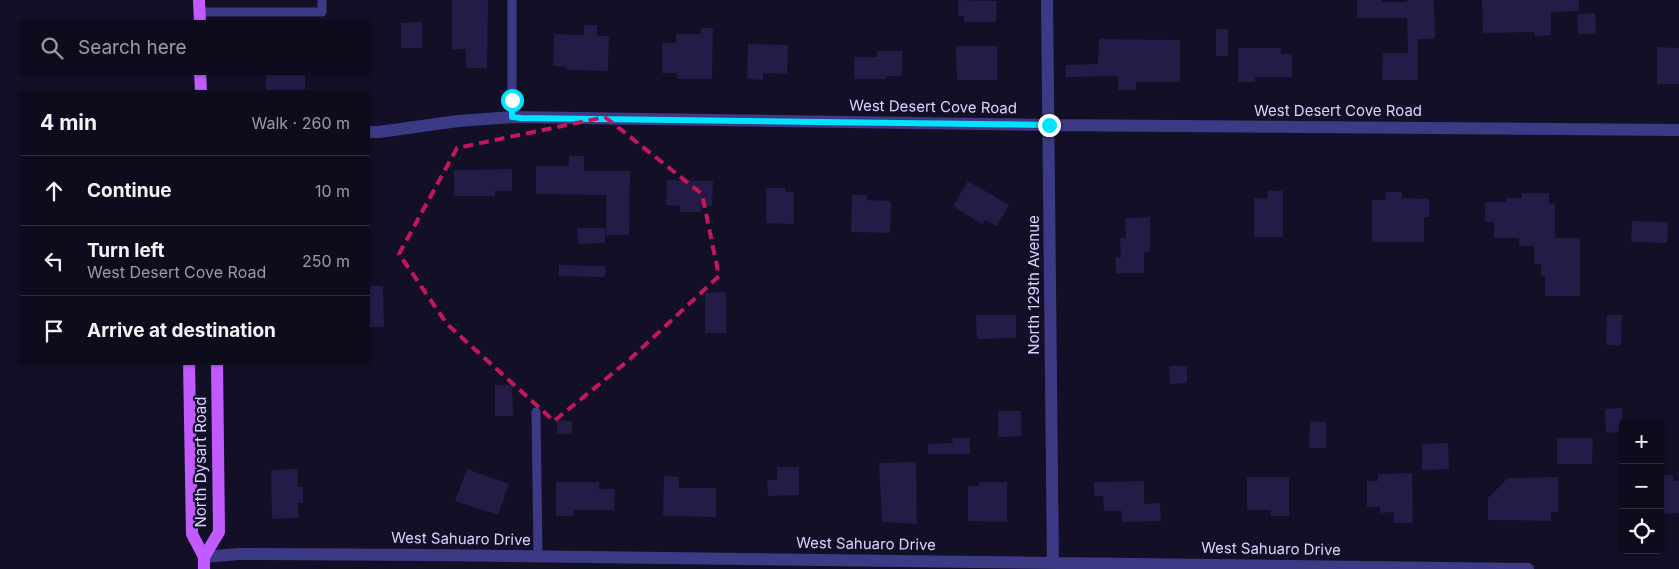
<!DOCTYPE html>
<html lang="en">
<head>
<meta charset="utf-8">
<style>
  body { margin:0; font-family:Inter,sans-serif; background:#171425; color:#f1f3f6 }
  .controls { position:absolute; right:15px; bottom:15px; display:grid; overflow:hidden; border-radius:5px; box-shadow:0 1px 4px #0004 }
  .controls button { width:45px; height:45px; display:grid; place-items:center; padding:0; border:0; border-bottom:1px solid #2e2b3b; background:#0e0b1c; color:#f1f3f6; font:25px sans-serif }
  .stop { position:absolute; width:15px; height:15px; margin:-11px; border:4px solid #00e5ff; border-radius:50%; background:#fff }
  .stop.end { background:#00e5ff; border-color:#fff; box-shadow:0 1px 5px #0008 }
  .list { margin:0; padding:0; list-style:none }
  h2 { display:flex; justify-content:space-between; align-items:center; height:65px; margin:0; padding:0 20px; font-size:21px }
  h2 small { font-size:16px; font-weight:400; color:#9b9ba3 }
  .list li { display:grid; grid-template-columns:32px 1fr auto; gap:15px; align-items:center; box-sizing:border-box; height:70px; padding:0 20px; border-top:1px solid #2e2b3b }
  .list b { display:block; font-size:19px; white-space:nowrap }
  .list p { margin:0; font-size:16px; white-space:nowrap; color:#9b9ba3 }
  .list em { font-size:16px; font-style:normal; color:#9b9ba3 }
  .icon { flex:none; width:28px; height:28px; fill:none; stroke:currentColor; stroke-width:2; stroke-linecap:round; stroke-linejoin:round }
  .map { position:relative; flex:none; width:1679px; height:569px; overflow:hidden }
  .search { position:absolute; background:#0e0b1c; box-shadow:0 1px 4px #0004; left:20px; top:20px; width:350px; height:55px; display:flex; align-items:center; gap:12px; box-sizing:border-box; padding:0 18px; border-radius:5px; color:#9b9ba3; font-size:19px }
  .panel { position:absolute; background:#0e0b1c; box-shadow:0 1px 4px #0004; left:20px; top:90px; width:350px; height:275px; border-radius:5px }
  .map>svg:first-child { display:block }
  .building { fill:#241b47 }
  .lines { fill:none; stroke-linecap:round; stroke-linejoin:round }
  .lane { stroke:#3d3a85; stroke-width:9 }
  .street { stroke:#3d3a85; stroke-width:12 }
  .primary { stroke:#c25bff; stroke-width:12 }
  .route { stroke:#00e5ff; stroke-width:6 }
  .marked { fill:none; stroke:#c2185b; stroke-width:4; stroke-dasharray:10 6; stroke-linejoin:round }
  .labels { text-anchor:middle; stroke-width:4.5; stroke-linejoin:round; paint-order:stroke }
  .street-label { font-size:15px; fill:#d9d4ff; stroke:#130f26 }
</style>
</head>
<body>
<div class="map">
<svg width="1679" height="569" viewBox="0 0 1679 569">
  <rect width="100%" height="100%" fill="#130f26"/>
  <path class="building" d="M452,0h36l-1,68h-21v-19h-14z
    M958,0l39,1 -1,21h-32v-6h-6z
    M1357,0h25v2h25v-2h27l1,39h-17v41h-36l1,-27h25l-1,-35h-50z
    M1482,0h97v11l-28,1v23l-16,1v-4l-52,1z
    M1595,13l1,21h-18l-1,-20z
    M422,22v26h-21v-25z
    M584,25h13v11h12l-1,35 -41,-1v-3l-14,-1 1,-32 30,1z
    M701,28h12l-1,51h-35v-6h-15v-30h14v-9h25z
    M1216,29h12v27h-12z
    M1099,39l81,1v42h-44v8h-18v-14l-52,1v-12l32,-1z
    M748,44l40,1 -1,29 -24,-1v7l-16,-1z
    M956,46h41v34h-40z
    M1657,47l22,1v36h-22z
    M1238,48h43v6h11v23h-37v5h-17z
    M877,51h25v25h-16v3h-32v-22h23z
    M266,72h39v20h-39z
    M569,156h15v15h46l-1,64h-23v-40l-70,-1v-28h33z
    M512,169v22h-17v5h-41v-26z
    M667,180l46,1 -1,25h-11v6h-21v-6l-14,-1z
    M968,181l41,24 -12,21 -12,-6 -3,4 -29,-18z
    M766,188h19v4h9v32l-28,-1z
    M1268,191h15v46h-29v-39l13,1z
    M1386,192h16v6l27,1v18h-5v25h-52v-42h13z
    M1522,193h27v11l6,-1v35h25v58h-35v-20h-4v-12h-7v-18h-15v-8h-25v-16h-9v-20h21v-4h16z
    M852,195h15v5l24,1 -1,32 -39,-1z
    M1150,217v35h-6v21h-28l-1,-16h6l-1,-19h6l-1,-20z
    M1632,221l36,1 -1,21 -36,-1z
    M577,228h28v15l-27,1z
    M559,265l47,1 -1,11 -46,-1z
    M368,286h15l1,41h-16z
    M726,292v41h-21v-40z
    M976,315h40v23l-39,1z
    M1607,315h15l-1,30h-15z
    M1169,366h18v17l-17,1z
    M495,385h17l1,31h-18z
    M1622,408l1,24 -17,1 -1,-24z
    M998,411h23l1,25 -24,1z
    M557,421h15v13h-15z
    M1310,421l16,1v26h-17z
    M952,438h18v16h-42v-10l25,-1z
    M1557,438h36l-1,26h-35z
    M1448,443l1,26 -27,1v-26z
    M916,462l1,62 -35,-2 -3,-59z
    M777,467h22v28l-31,1 -1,-16h10z
    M298,469v18h5v16h-5l1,15 -27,1 -1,-49z
    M467,469l42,15 -11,31 -43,-14z
    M1412,473l1,50h-19v-11l-14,1v-6h-13v-26h11v-7z
    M1660,475h13v6h6v32l-19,1z
    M664,476l15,1v11h37v29l-53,-1z
    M1247,477h42v39h-18v-6h-24z
    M1558,477v35h-7v9l-63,-1v-22l20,-20z
    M1144,481v23l16,-1 1,18 -39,1v-11h-18l-1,-15h-9v-14z
    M556,482h43v7h16l-1,21h-40v6h-18z
    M979,482h28v40l-39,-1v-35h11z"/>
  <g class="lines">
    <path class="lane" d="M199,12h123v-12
      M512,117v-117
      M536,412l2,144"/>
    <path class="street" d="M1047,0l6,569
      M368,132h11l79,-11 54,-4 537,8 630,5
      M204,557l35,-3 192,1 1097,14"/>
    <path class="primary" d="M199,0l1,22
      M200,72l1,20
      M189,362l3,172 12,23v12
      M204,557l15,-25 -2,-170"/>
  </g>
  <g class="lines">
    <path class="route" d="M512,100v17l9,1 528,7"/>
  </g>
  <path class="marked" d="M605,117l97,77 17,82 -90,84 -75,61 -107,-97 -48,-70 58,-106z"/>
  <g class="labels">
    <g class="street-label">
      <text transform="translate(933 107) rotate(1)" y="5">West Desert Cove Road</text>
      <text x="1338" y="116">West Desert Cove Road</text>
      <text transform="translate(1034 285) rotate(-90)" y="5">North 129th Avenue</text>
      <text transform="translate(201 462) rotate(-90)" y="5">North Dysart Road</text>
      <text transform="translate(461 539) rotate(1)" y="5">West Sahuaro Drive</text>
      <text transform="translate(866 544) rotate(1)" y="5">West Sahuaro Drive</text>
      <text transform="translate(1271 549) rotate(1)" y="5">West Sahuaro Drive</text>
    </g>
  </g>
</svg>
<div class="controls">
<button>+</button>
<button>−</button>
<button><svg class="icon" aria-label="locate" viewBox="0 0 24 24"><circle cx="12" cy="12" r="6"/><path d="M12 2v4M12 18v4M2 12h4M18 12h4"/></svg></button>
</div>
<div class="stop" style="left:512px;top:100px"></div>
<div class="stop end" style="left:1049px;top:125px"></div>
<div class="search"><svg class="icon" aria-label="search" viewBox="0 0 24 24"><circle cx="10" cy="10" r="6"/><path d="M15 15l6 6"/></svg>Search here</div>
<section class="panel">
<h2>4 min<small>Walk · 260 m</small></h2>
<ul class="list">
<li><svg class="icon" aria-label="ahead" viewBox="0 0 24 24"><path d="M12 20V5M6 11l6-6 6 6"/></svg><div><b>Continue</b></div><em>10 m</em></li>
<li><svg class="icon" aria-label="left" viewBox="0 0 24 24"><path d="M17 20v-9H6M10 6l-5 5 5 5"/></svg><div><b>Turn left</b><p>West Desert Cove Road</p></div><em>250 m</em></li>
<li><svg class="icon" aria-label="arrive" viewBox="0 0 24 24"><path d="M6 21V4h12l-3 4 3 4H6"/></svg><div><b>Arrive at destination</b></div></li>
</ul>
</section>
</div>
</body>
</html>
